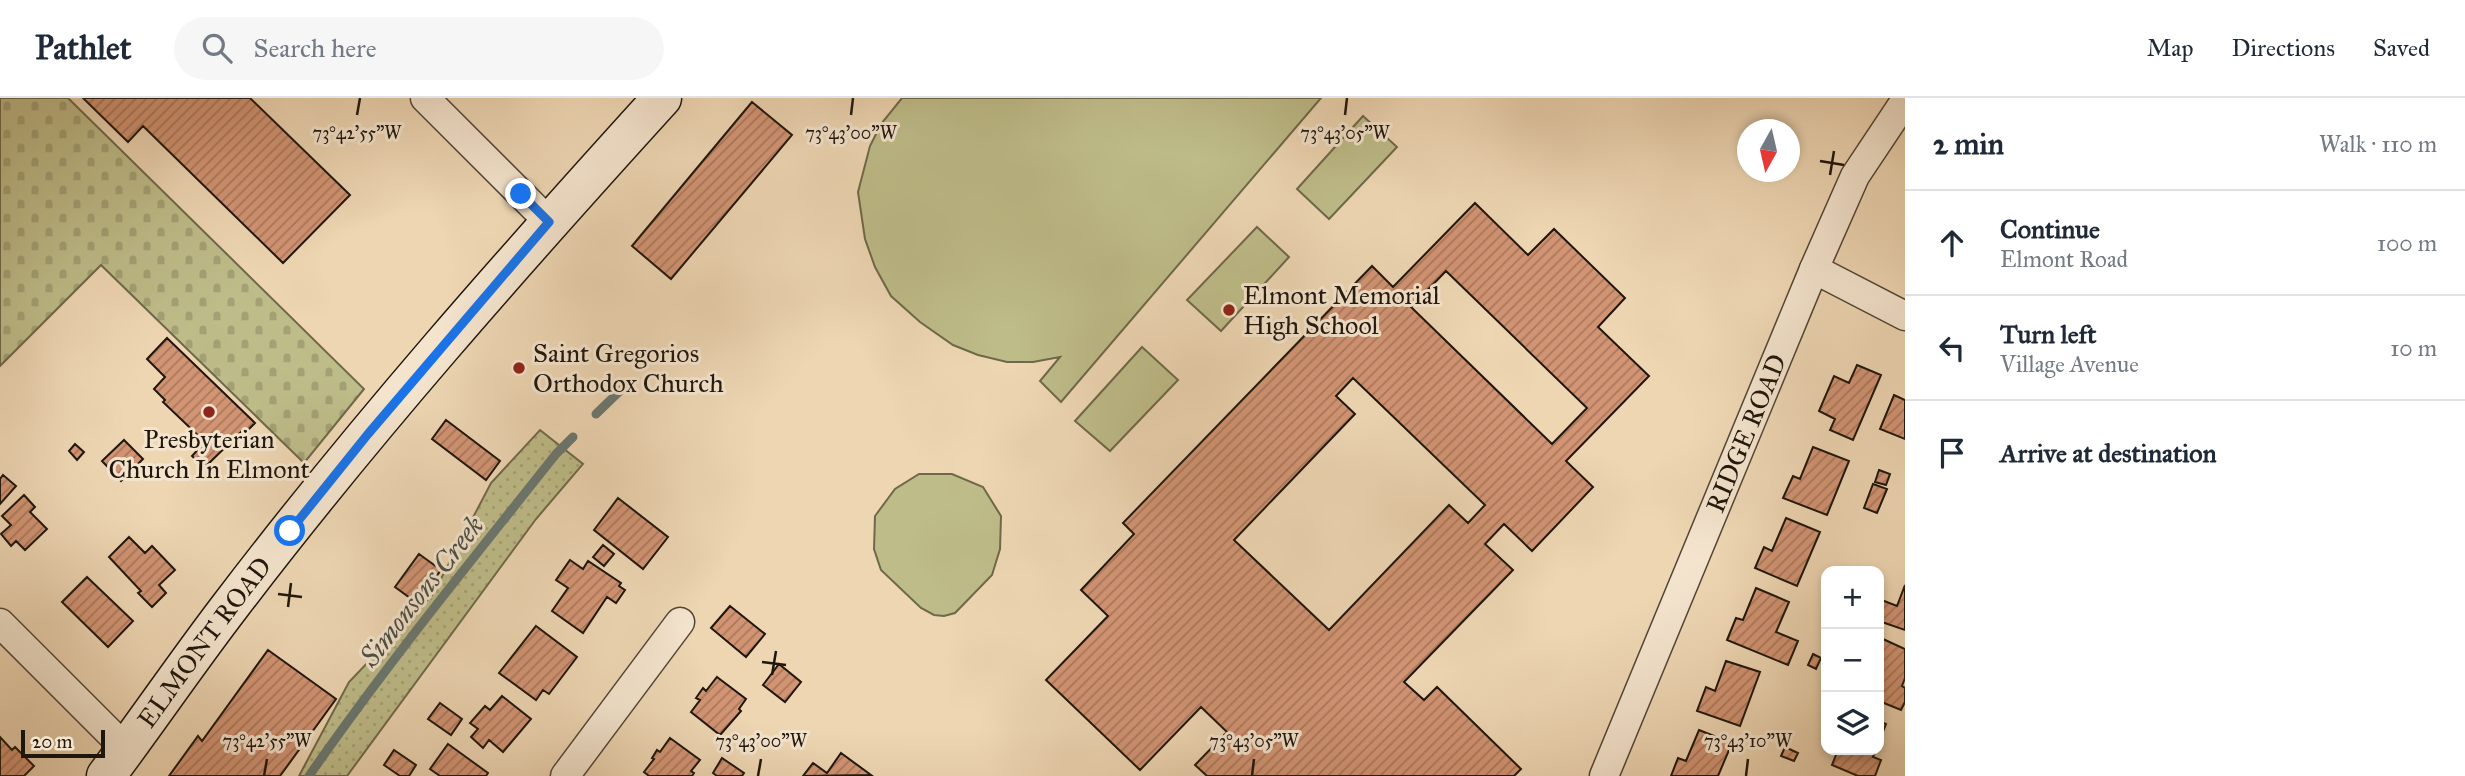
<!DOCTYPE html>
<html lang="en">
<head>
<meta charset="utf-8">
<style>
  body { margin:0; font-family:"IM FELL Great Primer",serif; background:#f6f6f7; color:#1f2937 }
  .controls { position:absolute; right:21px; bottom:21px; display:grid; overflow:hidden; border-radius:14px; box-shadow:0 4px 10px #0003 }
  .controls button { width:63px; height:63px; display:grid; place-items:center; padding:0; border:0; border-bottom:2px solid #e0e1e3; background:#fff; color:#1f2937; font:35px sans-serif }
  .compass { position:absolute; left:1737px; top:21px; width:63px; height:63px; border-radius:50%; background:#fff; box-shadow:0 4px 10px #0003; rotate:188deg }
  .scale { position:absolute; left:21px; bottom:18px; width:84px; box-sizing:border-box; padding-left:7px; border:4px solid #1f160c; border-top:0; font-size:19px; line-height:24px; white-space:nowrap; color:#1f160c; -webkit-text-stroke:5px #f4e4ce; paint-order:stroke }
  .stop { position:absolute; width:21px; height:21px; margin:-16px; border:5px solid #1a73e8; border-radius:50%; background:#fff }
  .stop.end { background:#1a73e8; border-color:#fff; box-shadow:0 2px 7px #0008 }
  .list { margin:0; padding:0; list-style:none }
  h2 { display:flex; justify-content:space-between; align-items:center; height:91px; margin:0; padding:0 28px; font-size:30px }
  h2 small { font-size:23px; font-weight:400; color:#747a83 }
  .list li { display:grid; grid-template-columns:46px 1fr auto; gap:21px; align-items:center; box-sizing:border-box; height:105px; padding:0 28px; border-top:2px solid #e0e1e3 }
  .list b { display:block; font-size:26px; white-space:nowrap }
  .list p { margin:0; font-size:23px; white-space:nowrap; color:#747a83 }
  .list em { font-size:23px; font-style:normal; color:#747a83 }
  .icon { flex:none; width:38px; height:38px; fill:none; stroke:currentColor; stroke-width:2; stroke-linecap:round; stroke-linejoin:round }
  .map { position:relative; flex:none; width:1905px; height:678px; overflow:hidden }
  header { display:flex; align-items:center; gap:42px; box-sizing:border-box; height:98px; padding:0 35px; background:#fff; border-bottom:2px solid #e0e1e3 }
  header strong { font-size:33px }
  nav { display:flex; gap:38px; margin-inline-start:auto; font-size:24px }
  .search { width:490px; height:63px; background:#f6f6f7; display:flex; align-items:center; gap:18px; box-sizing:border-box; padding:0 24px; border-radius:38px; color:#747a83; font-size:26px }
  main { display:flex }
  aside { flex:1; background:#fff }
  .map>svg:first-child { display:block }
  .grass { fill:url(#grass-dots); stroke:#6e694a; stroke-width:2 }
  .cemetery { fill:url(#cemetery-stones); stroke:#6e694a; stroke-width:2 }
  .garden { fill:#bebc89; stroke:#6e694a; stroke-width:2 }
  .lines { fill:none; stroke-linecap:round; stroke-linejoin:round }
  .stream { stroke:#697770; stroke-width:9 }
  .building { fill:url(#building-hatch); stroke:#1f160c; stroke-width:2; fill-rule:evenodd }
  .minor-casing { stroke:#534636; stroke-width:31 }
  .secondary-casing { stroke:#1f160c; stroke-width:41 }
  .minor { stroke:#f4e4ce; stroke-width:28 }
  .secondary { stroke:#f4e4ce; stroke-width:38 }
  .route { stroke:#1a73e8; stroke-width:9 }
  .ticks { fill:none; stroke:#1f160c; stroke-width:2.5 }
  .poi-dot { fill:#8f2418; stroke:#f4e4ce; stroke-width:2.5 }
  .labels { text-anchor:middle; stroke-width:6; stroke-linejoin:round; paint-order:stroke }
  .poi-label { font-size:26px; fill:#1f160c; stroke:#f4e4ce; text-anchor:start }
  .street-label { font-size:26px; fill:#1f160c; stroke:#f4e4ce }
  .water-label { font-size:28px; font-style:italic; fill:#4a4f46; stroke:#f4e4ce }
  .ticks-label { font-size:18px; text-anchor:middle; fill:#1f160c; stroke:#f4e4ce; stroke-width:6; stroke-linejoin:round; paint-order:stroke }
</style>
</head>
<body>
<header>
<strong>Pathlet</strong>
<div class="search"><svg class="icon" aria-label="search" viewBox="0 0 24 24"><circle cx="10" cy="10" r="6"/><path d="M15 15l6 6"/></svg>Search here</div>
<nav><a>Map</a><a>Directions</a><a>Saved</a></nav>
</header>
<main>
<div class="map">
<svg width="1905" height="678" viewBox="0 0 1905 678">
  <defs>
    <pattern id="grass-dots" width="8" height="8" patternUnits="userSpaceOnUse" patternTransform="scale(1.75)"><rect width="8" height="8" fill="#bebc89"/><path d="M2 2h.1M6 6h.1" fill="none" stroke="#a3a175" stroke-width="1.8" stroke-linecap="round"/></pattern>
    <pattern id="cemetery-stones" width="16" height="16" patternUnits="userSpaceOnUse" patternTransform="scale(1.75)"><rect width="16" height="16" fill="#bebc89"/><path d="M2 7V4a2 2 0 0 1 4 0v3zM10 15v-3a2 2 0 0 1 4 0v3z" fill="#a3a175"/></pattern>
    <pattern id="building-hatch" width="6" height="6" patternUnits="userSpaceOnUse" patternTransform="scale(1.75)"><rect width="6" height="6" fill="#d29473"/><path d="M-1 1l2-2M0 6l6-6M5 7l2-2" fill="none" stroke="#aa785d"/></pattern>
  </defs>
  <rect width="100%" height="100%" fill="#eed6b3"/>
  <filter id="stains"><feTurbulence type="fractalNoise" baseFrequency=".00286" numOctaves="4"/><feColorMatrix values="0 0 0 0 .2 0 0 0 0 .09 0 0 0 0 .02 0 0 0 .5 -.17"/></filter>
  <radialGradient id="worn" r=".72"><stop offset=".6" stop-color="#630" stop-opacity="0"/><stop offset="1" stop-color="#630" stop-opacity=".3"/></radialGradient>
  <path class="grass" d="M540,332l43,34 -47,55 -189,257h-48l50,-94 84,-88 58,-111z"/>
  <path class="cemetery" d="M0,0h68l296,291 -60,74 -203,-198 -101,101z"/>
  <path class="garden" d="M902,0h419l-260,304 -21,-21 20,-24 -27,5h-26l-29,-7 -25,-10 -33,-23 -29,-26 -16,-29 -10,-28 -7,-47 12,-46 11,-22z
    M1363,18l34,31 -68,72 -32,-30z
    M1257,129l32,30 -68,74 -34,-31z
    M1142,249l36,33 -68,71 -35,-30z
    M919,376h33l31,13 18,29 -1,33 -8,26 -37,38 -11,3 -10,-1 -13,-7 -40,-38 -7,-21 1,-33 20,-27z"/>
  <g class="lines">
    <path class="stream" d="M596,316l30,-29
      M309,678c77,-111 163,-216 247,-322l17,-17"/>
  </g>
  <path class="building" d="M83,0h167l100,97 -67,68 -140,-137 -15,16z
    M752,4l40,33 -121,144 -39,-33z
    M1475,105l53,52 26,-26 71,69 -27,29 51,49 -83,85 27,26 -61,64 -28,-27 -19,20 28,26 -109,112 20,18 13,-13 84,82 -7,7h-307l-12,-11 32,-33 -26,-25 -61,63 -94,-90 62,-64 -27,-26 53,-56 -11,-11 249,-257 21,21zM1446,173l141,137 -35,36 -141,-137zM1353,280l132,127 -17,18 -19,-18 -120,125 -95,-90 121,-126 -19,-18z
    M167,240l88,85 -9,9 -3,-2 -39,38 -12,-12 13,-14 -42,-40 2,-2 -11,-11 11,-12 -18,-18z
    M1857,267l24,10 -28,65 -23,-10 5,-11 -16,-8 15,-35 15,7z
    M1894,297l11,5v39l-25,-10z
    M446,322l54,41 -14,19 -54,-41z
    M124,342l19,19 -22,22 -19,-20z
    M75,346l9,8 -7,8 -8,-9z
    M1813,349l36,14 -22,54 -44,-17 10,-22 7,3z
    M1879,372l11,4 -4,11 -11,-3z
    M3,377l13,11 -16,18v-25z
    M1873,386l14,5 -10,24 -13,-5z
    M24,397l11,12 -5,5 17,17 -22,21 -9,-9 -5,5 -10,-12 10,-9 -9,-9z
    M618,400l50,39 -25,32 -49,-39z
    M1786,420l34,14 -23,54 -42,-18 9,-21 8,4z
    M129,439l16,16 7,-7 23,24 -16,15 7,8 -14,14 -14,-14 3,-2 -32,-34z
    M603,447l11,9 -10,12 -11,-9z
    M419,456l22,16 -24,33 -22,-16z
    M570,462l13,9 5,-8 33,22 -2,3 6,4 -9,13 -9,-6 -24,36 -31,-22 16,-23 -12,-8z
    M87,479l46,44 -25,26 -46,-45z
    M1905,487v45l-26,-9v-22l18,7z
    M1756,490l33,14 -13,30 22,9 -10,24 -61,-25 9,-22 7,2z
    M730,508l35,28 -19,23 -35,-29z
    M536,528l41,31 -28,37 -6,-4 -7,10 -37,-27z
    M1883,541l22,10v29l-3,8 3,2v14l-4,8 -22,-9v-52z
    M268,552l68,49 -56,77h-111l29,-40 4,5z
    M1813,556l8,4 -5,11 -8,-4z
    M1726,563l34,11 -20,54 -43,-15 9,-24 9,4z
    M779,566l22,18 -16,20 -22,-17z
    M717,579l29,22 -7,10 2,2 -21,24 -29,-23 9,-12 -4,-2 7,-10 3,3z
    M502,598l29,23 -28,33 -14,-12 -6,8 -12,-11 7,-8 -8,-6 15,-17 5,4z
    M440,605l22,16 -11,16 -23,-16z
    M1879,623l7,3 -7,18z
    M1699,632l33,13 -14,33h-47l7,-18 8,3z
    M0,639l12,13 3,-3 19,19 -10,10h-24z
    M670,640l30,22 -9,11 3,2 -2,3h-43l-5,-4 10,-13 -2,-1 5,-8 3,2z
    M448,646l40,29 -2,3h-46l-10,-7z
    M1785,649l13,6 -4,8 -13,-5z
    M394,652l22,15 -7,11h-9l-16,-11z
    M1838,652h38l-3,7 8,3 -6,16h-17l-26,-11z
    M841,655l30,22 -68,1 10,-13 14,10z
    M722,660l22,15 -2,3h-25l-4,-3z"/>
  <g class="lines">
    <defs>
      <g id="minor">
        <path d="M425,0l124,124"/>
        <path d="M1814,171l91,47"/>
        <path d="M0,525l126,126"/>
        <path d="M565,678l115,-154"/>
        <path id="s1" d="M1604,678l210,-507 41,-93 50,-75"/>
      </g>
      <g id="secondary">
        <path id="s2" d="M106,678c42,-56 82,-115 125,-171 134,-176 282,-343 431,-507"/>
      </g>
    </defs>
    <use href="#minor" class="minor-casing"/>
    <use href="#secondary" class="secondary-casing"/>
    <use href="#minor" class="minor"/>
    <use href="#secondary" class="secondary"/>
  </g>
  <g class="lines">
    <path class="route" d="M290,433l78,-97 181,-212 -28,-28"/>
  </g>
  <path class="ticks" d="M357,17l3,-17M851,17l2,-17M1345,17l2,-17M1820,63l24,4M1830,77l4,-24M278,496l24,3M288,509l3,-24M762,564l24,3M772,577l4,-24M264,678l3,-17M758,678l3,-17M1252,678l2,-17M1746,678l2,-17"/>
  <g class="poi-dot">
    <circle cx="1229" cy="212" r="7"/>
    <circle cx="519" cy="270" r="7"/>
    <circle cx="209" cy="314" r="7"/>
  </g>
  <g class="labels">
    <g class="poi-label">
      <text x="1243" y="206">Elmont Memorial<tspan x="1243" dy="30">High School</tspan></text>
      <text x="533" y="264">Saint Gregorios<tspan x="533" dy="30">Orthodox Church</tspan></text>
      <text x="209" y="350" text-anchor="middle">Presbyterian<tspan x="209" dy="30">Church In Elmont</tspan></text>
    </g>
    <g class="street-label">
      <text dy="9" stroke="none"><textPath href="#s1" startOffset="371">RIDGE ROAD</textPath></text>
      <text dy="9" stroke="none"><textPath href="#s2" startOffset="166">ELMONT ROAD</textPath></text>
    </g>
    <g class="water-label">
      <text transform="translate(421 493) rotate(-52)" y="10">Simonsons Creek</text>
    </g>
  </g>
  <g class="ticks-label">
    <text x="357" y="41">73°42'55"W</text>
    <text x="851" y="41">73°43'00"W</text>
    <text x="1345" y="41">73°43'05"W</text>
    <text x="267" y="649">73°42'55"W</text>
    <text x="761" y="649">73°43'00"W</text>
    <text x="1254" y="649">73°43'05"W</text>
    <text x="1748" y="649">73°43'10"W</text>
  </g>
  <rect width="100%" height="100%" filter="url(#stains)"/>
  <rect width="100%" height="100%" fill="url(#worn)"/>
</svg>
<div class="controls">
<button>+</button>
<button>−</button>
<button><svg class="icon" aria-label="layers" viewBox="0 0 24 24"><path d="M12 4l9 5-9 5-9-5zM3 14l9 5 9-5"/></svg></button>
</div>
<svg class="compass" viewBox="-18 -18 36 36"><path d="M0-13l5 13h-10z" fill="#e53935"/><path d="M0 13l5-13h-10z" fill="#747a83"/></svg>
<div class="scale">20 m</div>
<div class="stop" style="left:290px;top:433px"></div>
<div class="stop end" style="left:521px;top:96px"></div>
</div>
<aside>
<h2>2 min<small>Walk · 110 m</small></h2>
<ul class="list">
<li><svg class="icon" aria-label="ahead" viewBox="0 0 24 24"><path d="M12 20V5M6 11l6-6 6 6"/></svg><div><b>Continue</b><p>Elmont Road</p></div><em>100 m</em></li>
<li><svg class="icon" aria-label="left" viewBox="0 0 24 24"><path d="M17 20v-9H6M10 6l-5 5 5 5"/></svg><div><b>Turn left</b><p>Village Avenue</p></div><em>10 m</em></li>
<li><svg class="icon" aria-label="arrive" viewBox="0 0 24 24"><path d="M6 21V4h12l-3 4 3 4H6"/></svg><div><b>Arrive at destination</b></div></li>
</ul>
</aside>
</main>
</body>
</html>
